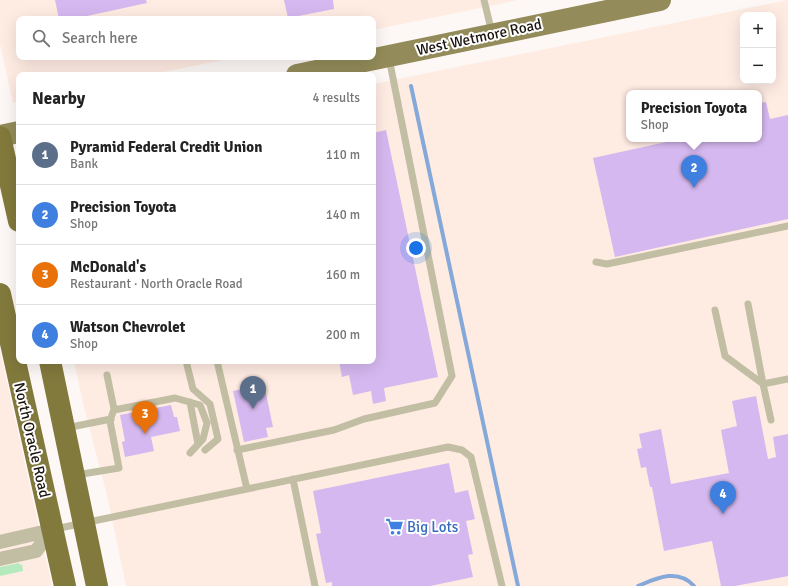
<!DOCTYPE html>
<html lang="en">
<head>
<meta charset="utf-8">
<style>
  body { margin:0; font-family:Signika,sans-serif; background:#f6f6f6; color:#222 }
  .controls { position:absolute; right:12px; top:12px; display:grid; overflow:hidden; border-radius:8px; box-shadow:0 4px 16px #0002 }
  .controls button { width:36px; height:36px; display:grid; place-items:center; padding:0; border:0; border-bottom:1px solid #e0e0e0; background:#fff; color:#222; font:20px sans-serif }
  .you { position:absolute; left:416px; top:248px; width:14px; height:14px; margin:-10px; border:3px solid #fff; border-radius:50%; background:#1a73e8; box-shadow:0 0 0 6px #1a73e833 }
  .badge { display:grid; place-items:center; width:26px; height:26px; border-radius:50%; background:#b45309; color:#fff; font-size:13px; font-weight:700 }
  .pin { position:absolute; translate:-50% -33px; filter:drop-shadow(0 1px 2px #0008) }
  .pin::after { content:''; position:absolute; top:21px; width:14px; height:12px; background:inherit; clip-path:polygon(0 0,100% 0,50% 100%) }
  .popup { position:absolute; left:626px; top:90px; width:136px; height:52px; box-sizing:border-box; display:grid; place-content:center; border-radius:8px; background:#fff; filter:drop-shadow(0 1px 3px #0005); font-size:13px; white-space:nowrap; color:#767676 }
  .popup b { font-size:15px; color:#222 }
  .popup::after { content:''; position:absolute; left:50%; top:100%; margin-left:-8px; border:8px solid transparent; border-top-color:#fff }
  .list { margin:0; padding:0; list-style:none }
  h2 { display:flex; justify-content:space-between; align-items:center; height:52px; margin:0; padding:0 16px; font-size:17px }
  h2 small { font-size:13px; font-weight:400; color:#767676 }
  .list li { display:grid; grid-template-columns:26px 1fr auto; gap:12px; align-items:center; box-sizing:border-box; height:60px; padding:0 16px; border-top:1px solid #e0e0e0 }
  .list b { display:block; font-size:15px; white-space:nowrap }
  .list p { margin:0; font-size:13px; white-space:nowrap; color:#767676 }
  .list em { font-size:13px; font-style:normal; color:#767676 }
  .icon { flex:none; width:22px; height:22px; fill:none; stroke:currentColor; stroke-width:2; stroke-linecap:round; stroke-linejoin:round }
  .map { position:relative; flex:none; width:788px; height:586px; overflow:hidden }
  .search { position:absolute; background:#fff; box-shadow:0 4px 16px #0002; left:16px; top:16px; width:360px; height:44px; display:flex; align-items:center; gap:10px; box-sizing:border-box; padding:0 14px; border-radius:8px; color:#767676; font-size:15px }
  .panel { position:absolute; background:#fff; box-shadow:0 4px 16px #0002; left:16px; top:72px; width:360px; height:292px; border-radius:8px }
  .map>svg:first-child { display:block }
  .commercial { fill:#feebe2; fill-rule:evenodd }
  .grass { fill:#b4eabe }
  .lines { fill:none; stroke-linecap:round; stroke-linejoin:round }
  .stream { stroke:#84a8d9; stroke-width:4 }
  .building { fill:#d5b8ef }
  .lane { stroke:#c2bea3; stroke-width:7 }
  .street { stroke:#c2bea3; stroke-width:14 }
  .primary { stroke:#938b59; stroke-width:22 }
  .highway { stroke:#82793c; stroke-width:22 }
  .labels { text-anchor:middle; stroke-width:4; stroke-linejoin:round; paint-order:stroke }
  .street-label { font-size:15px; fill:#1a120d; stroke:#fff }
  .shop-label { font-size:15px; fill:#366cbe; stroke:#fff; text-anchor:start }
</style>
</head>
<body>
<div class="map">
<svg width="788" height="586" viewBox="0 0 788 586">
  <rect width="100%" height="100%" fill="#fdf8f5"/>
  <path class="commercial" d="M0,0h518l-145,30v-11h-354v38h219l-89,18h-130v26l-6,2 -13,-59z
    M788,0v586h-662l-19,-91 -24,-92 -9,-42h299v-277zM743,15h30v66h-30zM629,93h130v46h-130z
    M0,351l52,235h-52z"/>
  <path class="grass" d="M19,563l1,2 2,-1 1,7 -23,5v-9z"/>
  <g class="lines">
    <path class="stream" d="M411,86l107,500
      M638,586c19,-8 40,-18 56,0"/>
  </g>
  <path class="building" d="M55,0h91l1,3 -74,16h-14z
    M284,0h49l1,9 -46,9z
    M766,102l4,17 18,-4v104l-173,38 -22,-99 87,-19h79v-36z
    M386,130l52,247 -54,11 2,13 -13,3 -2,-13 -18,4 -4,-20 -7,2 -3,-16h34v-228z
    M264,384l9,43 -7,1 2,9 -24,5 -11,-51z
    M756,396l12,63 8,-2 -3,-20 15,-3v142l-53,10h-14l-9,-45 -48,10 -12,-64h-2l-4,-20 -5,1 -4,-19 5,-1 -3,-14 22,-5 10,55 58,-11 -8,-43 16,-4 -5,-25z
    M171,405l3,12h3l3,14 -29,6 3,14 -29,6 -3,-15 3,-1 -5,-26z
    M449,463l6,30 13,-3 7,29 -9,2 7,33 -5,1 5,22 -43,9h-98v-4l-6,1 -10,-49 5,-1 -8,-42z"/>
  <g class="lines">
    <path class="lane" d="M484,0l8,33
      M596,262l11,2 181,-38
      M748,304l15,80 8,36
      M715,310l10,46 38,28 25,-5
      M186,361l7,28 17,15 8,35 -13,11
      M217,361l30,128
      M190,402l8,42
      M114,410l61,-12 25,7 7,18 -4,16 -13,14
      M66,428l45,-9
      M237,450l97,-20 30,-11 71,-16 17,-27 -63,-318
      M76,475l43,-7 -9,-47 4,-12 -7,-34
      M293,479l22,107
      M55,529l393,-82 14,3 9,7 31,129"/>
    <path class="street" d="M0,542l52,-12
      M0,559l36,-8 16,-21"/>
    <path class="primary" d="M297,75l363,-75
      M0,136l19,-4"/>
    <path class="highway" d="M0,137l19,84
      M0,294l65,292
      M50,361l47,225"/>
  </g>
  <defs>
    <symbol id="supermarket-bare" viewBox="-9 -9 18 18"><path d="M-6-5.5h2.5l.6 2H6L4.5 2H-2.5L-4.4-4H-6ZM-1.5 3.2a1.3 1.3 0 1 0 .1 0ZM3 3.2a1.3 1.3 0 1 0 .1 0Z" fill="#3f7fe0" stroke="#fff" stroke-width="2.5" paint-order="stroke"/></symbol>
  </defs>
  <g fill-rule="evenodd">
    <use href="#supermarket-bare" x="382" y="514" width="25" height="25"/>
  </g>
  <g class="labels">
    <g class="street-label">
      <text transform="translate(479 37) rotate(-12)" y="5">West Wetmore Road</text>
      <text transform="translate(32 440) rotate(77)" y="5">North Oracle Road</text>
    </g>
    <g class="shop-label">
      <text x="407" y="532">Big Lots</text>
    </g>
  </g>
</svg>
<div class="controls">
<button>+</button>
<button>−</button>
</div>
<div class="you"></div>
<div class="pin badge" style="left:253px;top:409px;background:#5c6f8a">1</div>
<div class="pin badge" style="left:694px;top:188px;background:#3f7fe0">2</div>
<div class="popup"><b>Precision Toyota</b>Shop</div>
<div class="pin badge" style="left:145px;top:434px;background:#e8710a">3</div>
<div class="pin badge" style="left:723px;top:514px;background:#3f7fe0">4</div>
<div class="search"><svg class="icon" aria-label="search" viewBox="0 0 24 24"><circle cx="10" cy="10" r="6"/><path d="M15 15l6 6"/></svg>Search here</div>
<section class="panel">
<h2>Nearby<small>4 results</small></h2>
<ul class="list">
<li><span class="badge" style="background:#5c6f8a">1</span><div><b>Pyramid Federal Credit Union</b><p>Bank</p></div><em>110 m</em></li>
<li><span class="badge" style="background:#3f7fe0">2</span><div><b>Precision Toyota</b><p>Shop</p></div><em>140 m</em></li>
<li><span class="badge" style="background:#e8710a">3</span><div><b>McDonald's</b><p>Restaurant · North Oracle Road</p></div><em>160 m</em></li>
<li><span class="badge" style="background:#3f7fe0">4</span><div><b>Watson Chevrolet</b><p>Shop</p></div><em>200 m</em></li>
</ul>
</section>
</div>
</body>
</html>
